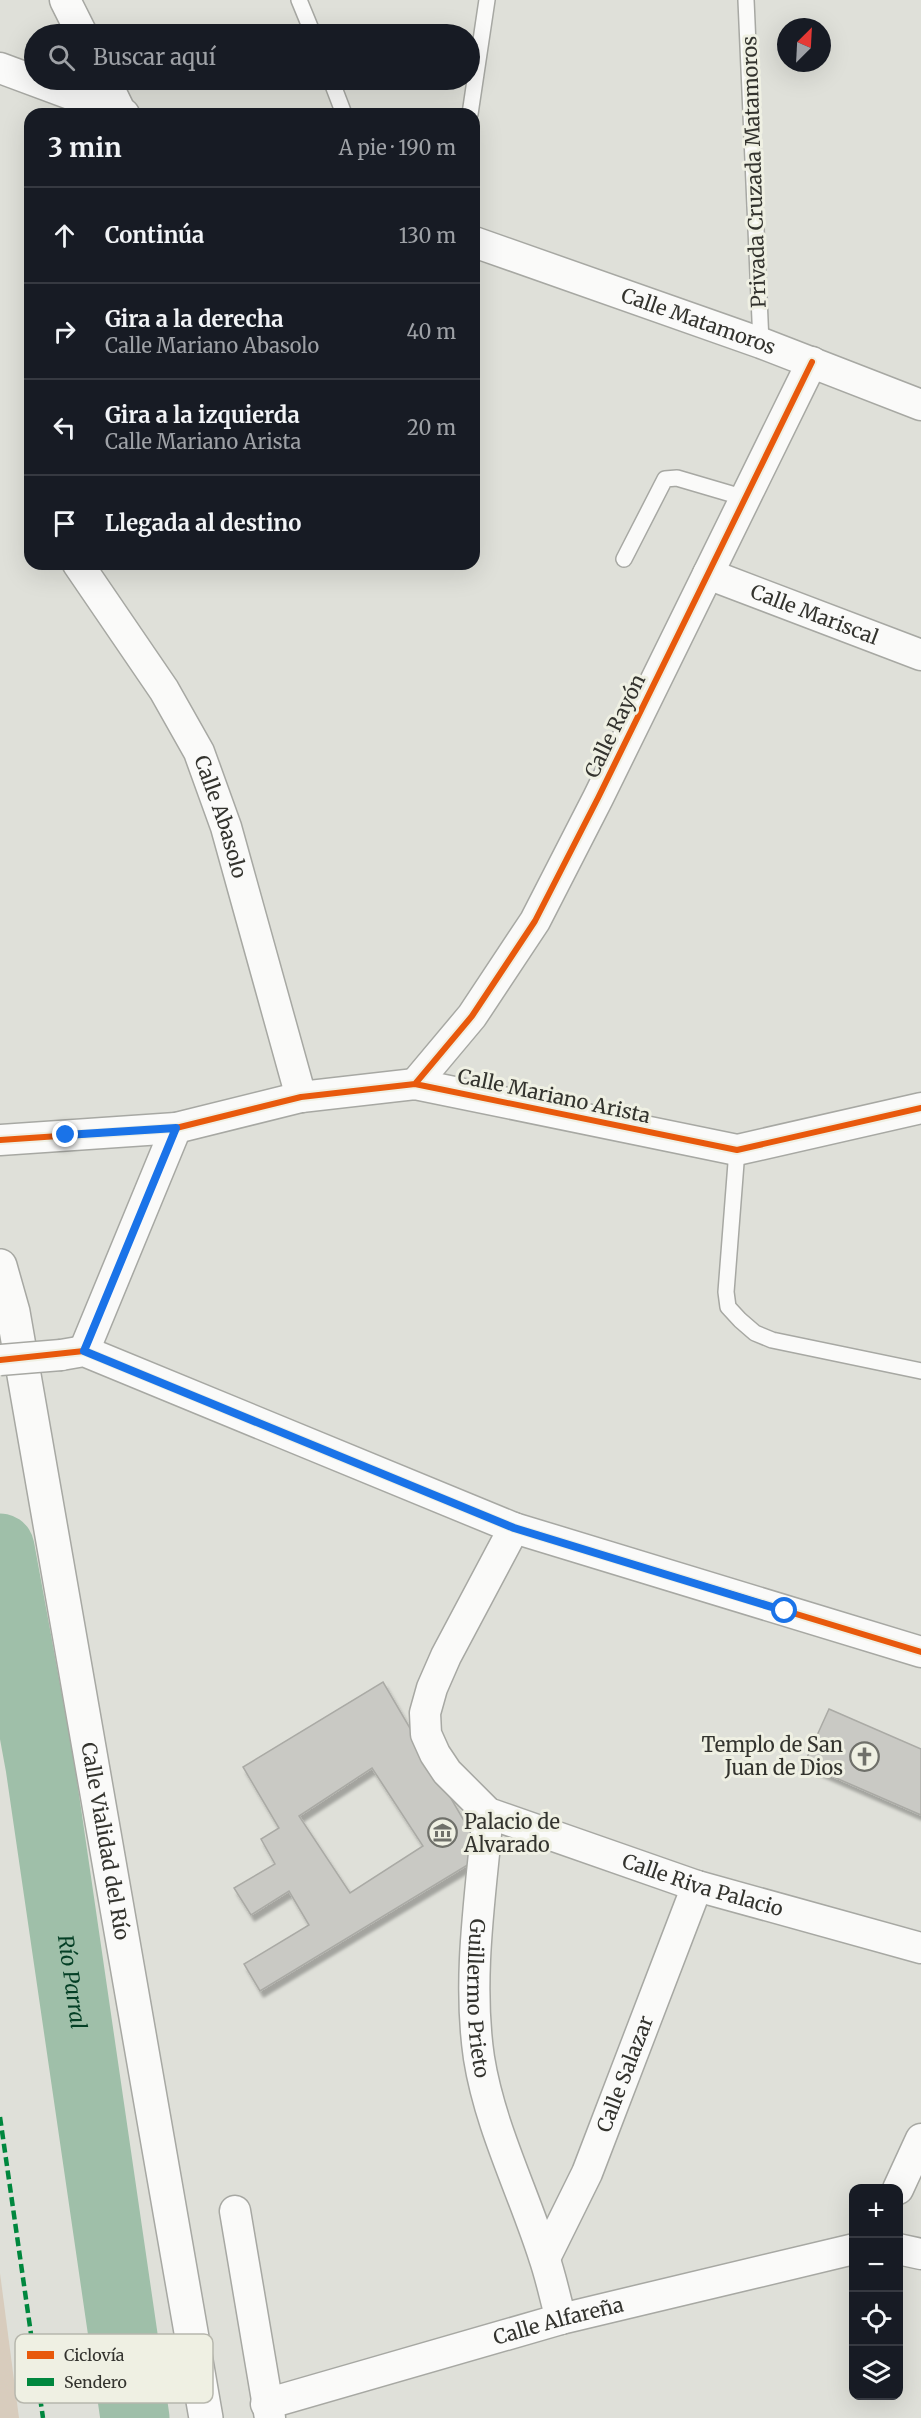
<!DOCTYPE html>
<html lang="es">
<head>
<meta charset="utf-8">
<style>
  body { margin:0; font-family:Merriweather,serif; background:#20242c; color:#f1f3f6 }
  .controls { position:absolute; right:18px; bottom:18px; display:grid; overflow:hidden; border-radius:12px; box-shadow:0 6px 24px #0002 }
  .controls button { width:54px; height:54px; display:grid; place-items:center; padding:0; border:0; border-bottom:2px solid #363941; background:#171b24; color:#f1f3f6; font:30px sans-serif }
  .compass { position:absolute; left:777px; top:18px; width:54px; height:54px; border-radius:50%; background:#171b24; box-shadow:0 6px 24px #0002; rotate:24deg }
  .stop { position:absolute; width:18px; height:18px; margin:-14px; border:4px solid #1a73e8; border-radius:50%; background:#fff }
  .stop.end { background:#1a73e8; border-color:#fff; box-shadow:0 2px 6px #0008 }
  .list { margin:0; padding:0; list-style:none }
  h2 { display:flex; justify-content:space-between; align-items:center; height:78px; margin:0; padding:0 24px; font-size:26px }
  h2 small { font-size:20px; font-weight:400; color:#9ea1a6 }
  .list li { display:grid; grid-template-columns:39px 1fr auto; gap:18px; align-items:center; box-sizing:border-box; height:96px; padding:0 24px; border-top:2px solid #363941 }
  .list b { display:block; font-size:22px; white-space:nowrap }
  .list p { margin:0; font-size:20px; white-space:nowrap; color:#9ea1a6 }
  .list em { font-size:20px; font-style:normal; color:#9ea1a6 }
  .icon { flex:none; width:33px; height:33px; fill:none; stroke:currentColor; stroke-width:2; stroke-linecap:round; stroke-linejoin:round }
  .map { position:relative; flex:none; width:921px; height:2418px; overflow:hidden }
  .search { position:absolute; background:#171b24; box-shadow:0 6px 24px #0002; left:24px; top:24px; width:456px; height:66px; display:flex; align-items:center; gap:15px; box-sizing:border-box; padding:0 21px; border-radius:33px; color:#9ea1a6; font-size:22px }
  .panel { position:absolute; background:#171b24; box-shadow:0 6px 24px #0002; left:24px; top:108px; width:456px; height:462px; border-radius:18px }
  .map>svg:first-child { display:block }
  .green { fill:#d8ccbd }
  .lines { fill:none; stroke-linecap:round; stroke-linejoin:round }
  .river { stroke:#9fbfa9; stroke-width:69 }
  .building { fill:#c9c9c4; stroke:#aaaaa5; stroke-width:1.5; fill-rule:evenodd; filter:url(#shadow) }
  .service-casing { stroke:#a7a8a3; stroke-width:18 }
  .minor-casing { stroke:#a7a8a3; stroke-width:33 }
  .secondary-casing { stroke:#a7a8a3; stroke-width:36 }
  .service { stroke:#fafaf9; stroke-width:15 }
  .minor { stroke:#fafaf9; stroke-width:30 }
  .secondary { stroke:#fafaf9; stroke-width:33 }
  .minor-bridge-casing { stroke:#a7a8a3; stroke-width:33; stroke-linecap:butt }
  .minor-bridge { stroke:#fafaf9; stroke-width:30 }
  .quiet { stroke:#00873e; stroke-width:4.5; stroke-dasharray:9 4.5; stroke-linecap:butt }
  .cycleway-casing { stroke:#eff0e3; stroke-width:10 }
  .cycleway { stroke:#e8590c; stroke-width:6 }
  .route { stroke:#1a73e8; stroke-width:8 }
  .labels { text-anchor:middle; stroke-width:6; stroke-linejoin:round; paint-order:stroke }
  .street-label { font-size:20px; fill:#33332e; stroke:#eff0e3 }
  .poi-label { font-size:20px; fill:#33332e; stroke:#eff0e3; text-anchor:end }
  .water-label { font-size:21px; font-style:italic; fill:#043f25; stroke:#eff0e3 }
  .key { fill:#eff0e3; stroke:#b7b7ad; stroke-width:1.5 }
  .key-label { font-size:16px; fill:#33332e }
</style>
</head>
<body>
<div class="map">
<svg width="921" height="2418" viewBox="0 0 921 2418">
  <defs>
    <filter id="shadow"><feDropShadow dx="3.5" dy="6" stdDeviation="1.5" flood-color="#0004"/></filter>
  </defs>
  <rect width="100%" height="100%" fill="#dfe0d9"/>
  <path class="green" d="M0,2273l19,145h-19z"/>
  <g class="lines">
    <path class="river" id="s1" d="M0,1548l40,218 95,652"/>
  </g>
  <path class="building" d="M383,1682l101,173 -224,136 -16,-27 65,-39 -20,-34 -38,24 -17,-27 41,-24 -14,-25 18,-11 -36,-61zM372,1768l51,78 -73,47 -51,-77z
    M829,1709l92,40v66l-117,-51z"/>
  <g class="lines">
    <defs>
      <path id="service" d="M299,0l14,34
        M746,0l15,343
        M331,80l13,34
        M470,114l17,-114
        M624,559l41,-80 12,-1 68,20
        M737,1150l-11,142 2,15 12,13 15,13 17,7 149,31"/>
      <g id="minor">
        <path d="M65,0l17,34"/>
        <path d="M0,68l124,46"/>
        <path d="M105,80l16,33"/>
        <path id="s2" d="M474,242l287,101 160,62"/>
        <path id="s3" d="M78,564l86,126 35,62 27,75 75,270"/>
        <path id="s4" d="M708,574l213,81"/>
        <path d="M415,1084l57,-68 63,-95 63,-123 214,-436"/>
        <path d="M0,1140l176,-12 125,-31 114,-13 322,66 184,-42"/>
        <path d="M84,1351l92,-223"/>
        <path d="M61,1355l23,-4 430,177 407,124"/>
        <path id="s5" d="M514,1528l-68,128 -14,32 -7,25 1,21 9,20 12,18 41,41 209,73 224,62"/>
        <path id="s6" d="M488,1813c-7,80 -21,164 -9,245 11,69 44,133 65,199 7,20 11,41 17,62"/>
        <path d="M898,2189l23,-50"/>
        <path d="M235,2211l35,207"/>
        <path d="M898,2249l23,5"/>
        <path id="s7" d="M545,2258l42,-85 110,-287"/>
        <path id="s8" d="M266,2404l295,-85 293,-70"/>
      </g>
      <g id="secondary">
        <path id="s9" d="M0,1266l13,46 193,1106"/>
      </g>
    </defs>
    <use href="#service" class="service-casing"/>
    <use href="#minor" class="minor-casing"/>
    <use href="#secondary" class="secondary-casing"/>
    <use href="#service" class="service"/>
    <use href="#minor" class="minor"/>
    <use href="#secondary" class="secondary"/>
    <defs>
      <path id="minor-bridge" d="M0,1360l61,-5"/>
    </defs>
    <use href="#minor-bridge" class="minor-bridge-casing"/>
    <use href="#minor-bridge" class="minor-bridge"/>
    <path class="quiet" d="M0,2117l43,301"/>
    <defs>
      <path id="cycleway" d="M415,1084l57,-68 63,-95 63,-123 214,-436
        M0,1140l176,-12 125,-31 114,-13 322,66 184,-42
        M0,1360l84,-9 430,177 407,124"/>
    </defs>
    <use href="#cycleway" class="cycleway-casing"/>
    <use href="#cycleway" class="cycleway"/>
  </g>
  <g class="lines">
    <path class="route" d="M66,1135l110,-7 -92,223 430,177 271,83"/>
  </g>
  <defs>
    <symbol id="church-ring" viewBox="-11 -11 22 22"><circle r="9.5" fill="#eff0e3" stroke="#6f706a" stroke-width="1.5"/><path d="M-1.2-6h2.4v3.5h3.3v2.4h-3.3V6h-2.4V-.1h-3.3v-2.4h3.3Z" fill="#6f706a"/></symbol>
    <symbol id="museum-ring" viewBox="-11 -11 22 22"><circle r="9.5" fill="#eff0e3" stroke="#6f706a" stroke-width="1.5"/><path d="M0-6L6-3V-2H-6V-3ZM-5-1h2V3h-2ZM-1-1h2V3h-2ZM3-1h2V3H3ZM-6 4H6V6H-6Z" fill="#6f706a"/></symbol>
  </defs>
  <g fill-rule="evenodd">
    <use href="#church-ring" x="848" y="1740" width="33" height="33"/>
    <use href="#museum-ring" x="426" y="1816" width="33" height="33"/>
  </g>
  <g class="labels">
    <g class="street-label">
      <text transform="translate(754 172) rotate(-92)" y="7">Privada Cruzada Matamoros</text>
      <text dy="7" stroke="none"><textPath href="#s2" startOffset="238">Calle Matamoros</textPath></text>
      <text dy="7" stroke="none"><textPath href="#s4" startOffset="114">Calle Mariscal</textPath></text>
      <text transform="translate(615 726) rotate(-64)" y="7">Calle Rayón</text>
      <text dy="7" stroke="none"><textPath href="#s3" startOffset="292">Calle Abasolo</textPath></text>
      <text transform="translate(554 1096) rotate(12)" y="7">Calle Mariano Arista</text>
      <text dy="7" stroke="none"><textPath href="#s9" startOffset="585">Calle Vialidad del Río</textPath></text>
      <text dy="7" stroke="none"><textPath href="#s5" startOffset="555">Calle Riva Palacio</textPath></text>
      <text dy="7" stroke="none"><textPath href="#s6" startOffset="186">Guillermo Prieto</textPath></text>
      <text dy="7" stroke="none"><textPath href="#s7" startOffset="201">Calle Salazar</textPath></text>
      <text dy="7" stroke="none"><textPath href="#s8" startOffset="304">Calle Alfareña</textPath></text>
    </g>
    <g class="poi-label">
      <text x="843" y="1752">Templo de San<tspan x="843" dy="23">Juan de Dios</tspan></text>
      <text x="464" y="1829" text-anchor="start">Palacio de<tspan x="464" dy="23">Alvarado</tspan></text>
    </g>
    <g class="water-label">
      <text dy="7" stroke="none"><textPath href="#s1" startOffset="440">Río Parral</textPath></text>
    </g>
  </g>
  <rect x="15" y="2334" width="198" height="69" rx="9" class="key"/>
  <rect x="27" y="2351" width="27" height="8" fill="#e8590c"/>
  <rect x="27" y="2378" width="27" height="8" fill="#00873e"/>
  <g class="key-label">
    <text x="64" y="2361">Ciclovía</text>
    <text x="64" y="2388">Sendero</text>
  </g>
</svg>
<div class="controls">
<button>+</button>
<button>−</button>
<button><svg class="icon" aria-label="locate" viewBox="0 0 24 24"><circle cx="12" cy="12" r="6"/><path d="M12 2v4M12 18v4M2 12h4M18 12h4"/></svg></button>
<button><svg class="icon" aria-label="layers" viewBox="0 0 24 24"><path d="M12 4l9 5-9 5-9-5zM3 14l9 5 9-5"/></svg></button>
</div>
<svg class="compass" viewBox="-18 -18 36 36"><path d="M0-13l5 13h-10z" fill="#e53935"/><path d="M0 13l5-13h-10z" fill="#9ea1a6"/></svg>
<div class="stop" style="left:785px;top:1611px"></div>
<div class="stop end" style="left:66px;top:1135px"></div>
<div class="search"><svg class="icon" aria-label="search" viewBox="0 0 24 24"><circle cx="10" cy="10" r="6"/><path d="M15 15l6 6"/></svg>Buscar aquí</div>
<section class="panel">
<h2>3 min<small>A pie · 190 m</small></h2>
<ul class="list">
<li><svg class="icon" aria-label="ahead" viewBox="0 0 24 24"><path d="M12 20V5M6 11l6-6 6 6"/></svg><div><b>Continúa</b></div><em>130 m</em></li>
<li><svg class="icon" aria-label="right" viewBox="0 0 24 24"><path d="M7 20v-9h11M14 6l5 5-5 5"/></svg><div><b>Gira a la derecha</b><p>Calle Mariano Abasolo</p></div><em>40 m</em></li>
<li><svg class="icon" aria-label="left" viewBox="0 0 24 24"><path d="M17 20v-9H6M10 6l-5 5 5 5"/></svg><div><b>Gira a la izquierda</b><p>Calle Mariano Arista</p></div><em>20 m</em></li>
<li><svg class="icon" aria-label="arrive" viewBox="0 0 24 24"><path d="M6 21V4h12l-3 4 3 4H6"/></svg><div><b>Llegada al destino</b></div></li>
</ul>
</section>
</div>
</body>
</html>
